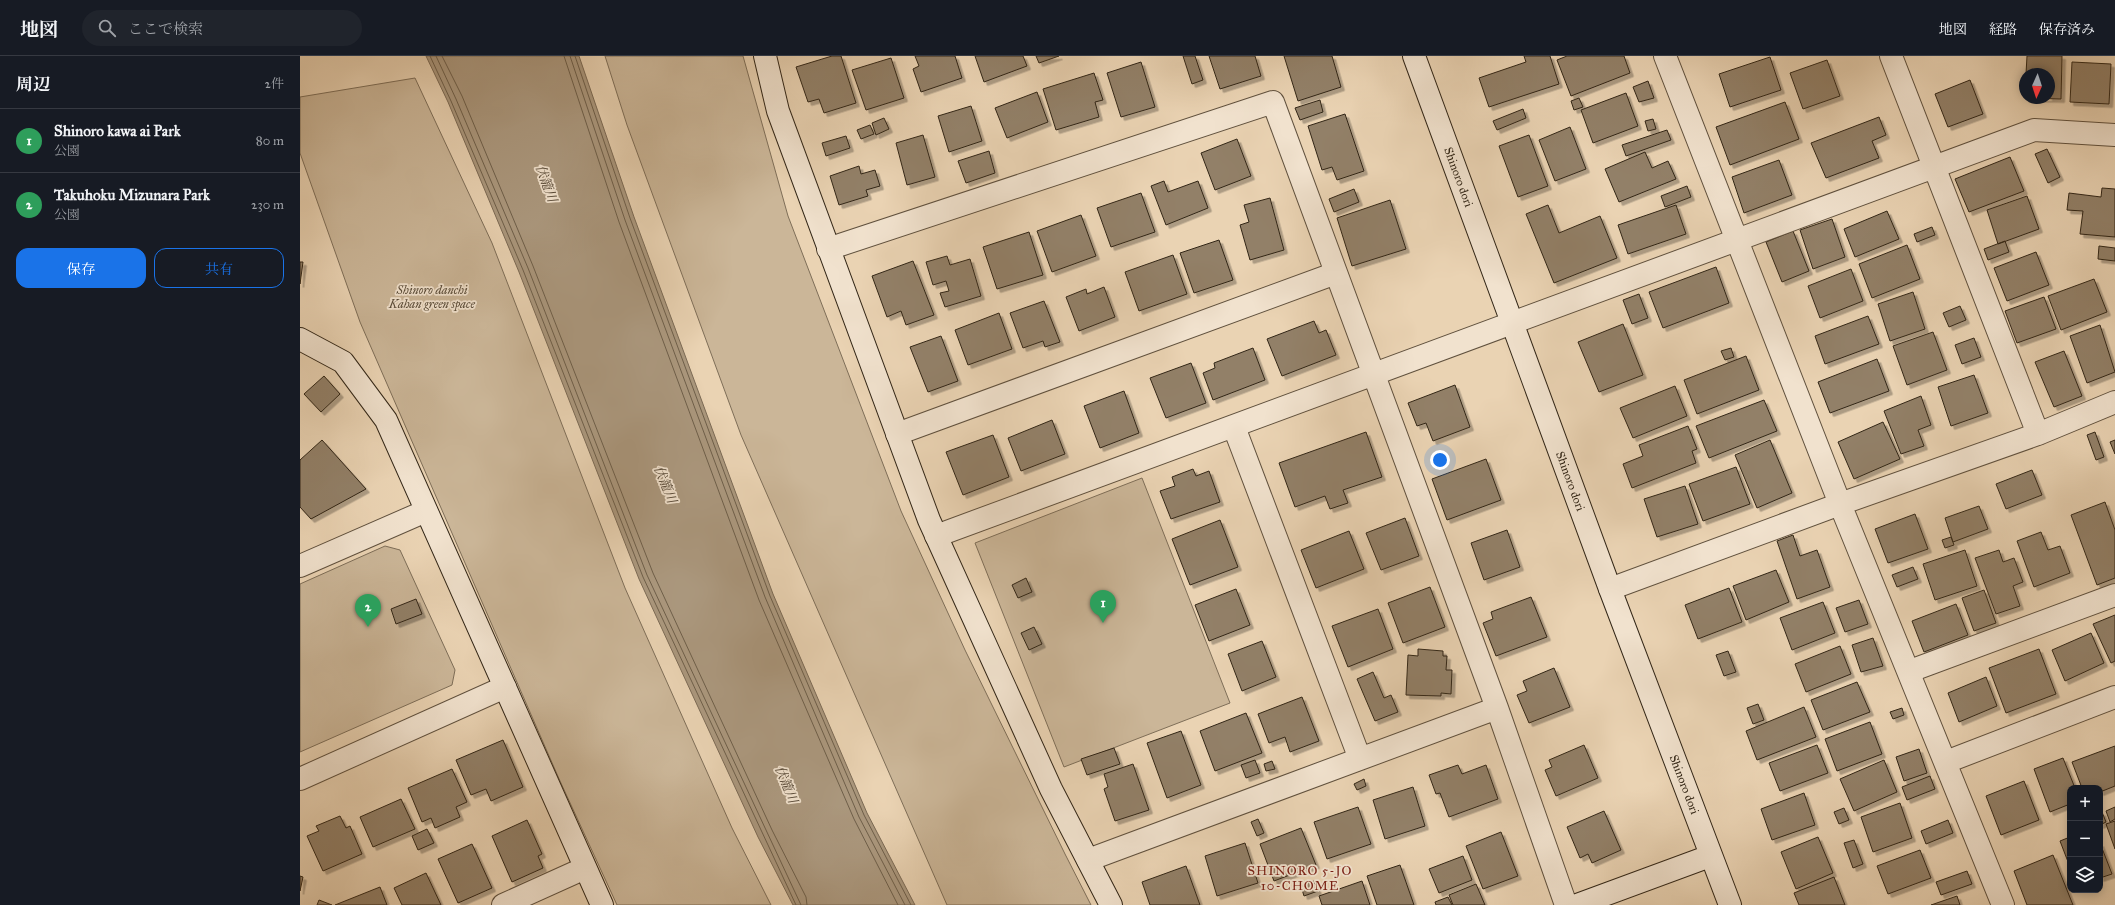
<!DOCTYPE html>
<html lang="ja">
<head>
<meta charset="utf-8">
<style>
  body { margin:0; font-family:"IM FELL Great Primer","Noto Serif JP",serif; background:#20242c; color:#f1f3f6 }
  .controls { position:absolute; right:12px; bottom:12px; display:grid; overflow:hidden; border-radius:8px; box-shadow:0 2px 10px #0003 }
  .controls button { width:36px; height:36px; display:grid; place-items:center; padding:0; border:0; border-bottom:1px solid #363941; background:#171b24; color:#f1f3f6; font:20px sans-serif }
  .compass { position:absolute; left:1719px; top:12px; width:36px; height:36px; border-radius:50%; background:#171b24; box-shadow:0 2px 10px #0003; rotate:183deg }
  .you { position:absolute; left:1140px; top:404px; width:14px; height:14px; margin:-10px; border:3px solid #fff; border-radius:50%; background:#1a73e8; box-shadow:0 0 0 6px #1a73e833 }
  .badge { display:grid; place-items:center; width:26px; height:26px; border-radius:50%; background:#1a73e8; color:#fff; font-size:13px; font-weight:700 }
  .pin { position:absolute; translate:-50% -33px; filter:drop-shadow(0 1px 2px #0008) }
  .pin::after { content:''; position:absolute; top:21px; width:14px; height:12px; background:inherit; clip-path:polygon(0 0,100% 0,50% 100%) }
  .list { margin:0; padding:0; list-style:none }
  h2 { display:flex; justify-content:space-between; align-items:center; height:52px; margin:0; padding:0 16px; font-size:17px }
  h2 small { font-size:13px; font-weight:400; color:#9ea1a6 }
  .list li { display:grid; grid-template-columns:26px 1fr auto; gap:12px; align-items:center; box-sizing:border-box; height:64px; padding:0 16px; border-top:1px solid #363941 }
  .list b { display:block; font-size:15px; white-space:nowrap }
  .list p { margin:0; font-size:13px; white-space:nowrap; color:#9ea1a6 }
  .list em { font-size:13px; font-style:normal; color:#9ea1a6 }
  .actions { display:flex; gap:8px; padding:12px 16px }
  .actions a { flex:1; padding:9px 0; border:1px solid #1a73e8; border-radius:12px; text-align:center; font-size:14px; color:#1a73e8 }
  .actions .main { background:#1a73e8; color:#fff }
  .icon { flex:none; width:22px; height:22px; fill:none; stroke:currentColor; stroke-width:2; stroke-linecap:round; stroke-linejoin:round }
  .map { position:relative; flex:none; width:1815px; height:849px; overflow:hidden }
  header { display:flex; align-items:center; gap:24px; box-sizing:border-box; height:56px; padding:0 20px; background:#171b24; border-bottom:1px solid #363941 }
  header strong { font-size:19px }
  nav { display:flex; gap:22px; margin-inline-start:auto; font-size:14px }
  .search { width:280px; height:36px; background:#20242c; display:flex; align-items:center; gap:10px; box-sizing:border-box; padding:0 14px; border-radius:22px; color:#9ea1a6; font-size:15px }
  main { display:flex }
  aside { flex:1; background:#171b24 }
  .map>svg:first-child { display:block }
  .green { fill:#cbb698; stroke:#7e6e58 }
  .water { fill:#ab987e; stroke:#7b6a55 }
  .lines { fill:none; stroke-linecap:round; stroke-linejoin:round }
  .shore { stroke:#6e5f4a; stroke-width:1 }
  .building { fill:#928068; stroke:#322617; filter:url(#shadow) }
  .street-casing { stroke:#60513e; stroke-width:24 }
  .secondary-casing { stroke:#322617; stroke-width:24 }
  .street { stroke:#f1e2ce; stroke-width:22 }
  .secondary { stroke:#f1e2ce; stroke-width:22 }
  .labels { text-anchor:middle; stroke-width:3.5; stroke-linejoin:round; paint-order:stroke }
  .street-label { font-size:12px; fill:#322617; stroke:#f1e2ce }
  .park-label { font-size:12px; font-style:italic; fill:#584a37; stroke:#f1e2ce }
  .water-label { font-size:13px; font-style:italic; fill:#564836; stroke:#f1e2ce }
  .neighbourhood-label { font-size:13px; letter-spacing:1px; fill:#7a1f14; stroke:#f1e2ce }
</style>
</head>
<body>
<header>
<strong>地図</strong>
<div class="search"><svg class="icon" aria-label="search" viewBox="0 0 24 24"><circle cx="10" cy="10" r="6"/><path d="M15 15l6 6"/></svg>ここで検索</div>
<nav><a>地図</a><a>経路</a><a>保存済み</a></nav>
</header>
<main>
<aside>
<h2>周辺<small>2件</small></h2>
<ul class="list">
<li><span class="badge" style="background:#2e9e5b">1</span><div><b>Shinoro kawa ai Park</b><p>公園</p></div><em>80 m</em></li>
<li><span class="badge" style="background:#2e9e5b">2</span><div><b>Takuhoku Mizunara Park</b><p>公園</p></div><em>230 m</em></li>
</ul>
<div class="actions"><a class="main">保存</a><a>共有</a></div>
</aside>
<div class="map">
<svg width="1815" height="849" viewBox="0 0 1815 849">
  <defs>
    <filter id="shadow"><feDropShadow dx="3.5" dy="3.5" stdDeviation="0" flood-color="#0004"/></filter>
  </defs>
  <rect width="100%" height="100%" fill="#ead3b3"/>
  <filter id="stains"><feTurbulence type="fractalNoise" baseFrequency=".005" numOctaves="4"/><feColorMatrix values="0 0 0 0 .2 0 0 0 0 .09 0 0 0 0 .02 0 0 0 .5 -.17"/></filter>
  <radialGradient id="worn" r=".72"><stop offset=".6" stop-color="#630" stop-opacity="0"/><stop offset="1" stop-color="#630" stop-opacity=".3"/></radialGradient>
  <path class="green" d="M305,0h138l45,160 113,295 64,139 100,204 26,51h-144l-206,-470 -114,-310z
    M115,22l77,165 133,345 107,240 39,77h-154l-57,-124 -200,-459 -60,-169v-56z
    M842,422l88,225 -166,64 -89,-224z
    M85,490l15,4 55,120 -3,15 -152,67v-168z"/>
  <path class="water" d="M126,0h153l55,161 139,377 94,219 48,92h-122l-35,-68 -119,-258 -120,-307 -71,-170z"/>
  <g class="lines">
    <path class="shore" d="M130,0l21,45 72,169 120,307 153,328
      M136,0l20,43 72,169 119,307 154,330
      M142,0l20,40 71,170 120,307 119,257 34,67 1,8
      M264,0l55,166 140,378 95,219 44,86
      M270,0l55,164 140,377 94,220 46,88
      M275,0l55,162 140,378 94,219 47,90"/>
  </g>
  <path class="building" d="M532,0h9l15,47 -32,10 -5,-14 -11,3 -12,-35z
    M615,0h40l7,22 -41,14 -8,-23 6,-3z
    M675,0h48l4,10 -43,16z
    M736,0h23l-20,7z
    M883,0h12l8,24 -11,4z
    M909,0h46l6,20 -41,13z
    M984,0h48l9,31 -43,14z
    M1224,0h26l9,28 -70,23 -10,-29 47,-16z
    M1267,0h57l6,17 -59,23 -14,-36z
    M1727,0h35l-1,43 -36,-1h24v-24h-23z
    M1470,1l11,33 -51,17 -11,-33z
    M591,2l13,40 -38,12 -14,-40z
    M1527,4l13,36 -37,13 -13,-36z
    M841,6l14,45 -34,10 -14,-44z
    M1772,6l39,2 -2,40 -39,-2z
    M794,17l9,27 -8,2 4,15 -43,13 -13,-41z
    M1670,24l13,34 -35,13 -13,-33z
    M1348,25l6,17 -15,4 -6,-15z
    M737,36l11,30 -41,16 -12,-30z
    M1326,37l12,33 -45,17 -12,-33z
    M1279,42l4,9 -9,3 -3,-9z
    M1020,44l3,12 -23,8 -5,-12z
    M1485,46l14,37 -69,26 -14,-38z
    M671,50l11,35 -33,11 -11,-36z
    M1223,53l3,9 -29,12 -4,-9z
    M1045,58l19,57 -27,9 -5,-13 -10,3 -14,-44z
    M1579,61l7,18 -14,6 7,17 -53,20 -15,-35z
    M584,62l5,11 -13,6 -4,-12z
    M1353,63l3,10 -8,2 -3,-10z
    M570,69l4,9 -13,5 -4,-9z
    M1270,71l16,42 -31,12 -16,-41z
    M1367,74l4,10 -45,16 -4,-11z
    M623,79l12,42 -28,8 -11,-42z
    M1229,79l19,51 -30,11 -19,-51z
    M546,80l4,12 -24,8 -4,-13z
    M937,83l14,37 -36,14 -14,-37z
    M1747,93l13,28 -12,6 -13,-29z
    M689,95l6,22 -29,10 -8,-22z
    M1345,96l7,16 16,-7 8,18 -57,23 -14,-33z
    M1710,101l14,34 -55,21 -14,-33z
    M1479,104l13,35 -48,18 -12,-36z
    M559,110l2,8 14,-4 5,16 -14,4 2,6 -29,9 -9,-29z
    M864,125l4,11 30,-11 10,27 -42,17 -15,-39z
    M1387,130l4,11 -26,10 -4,-11z
    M1802,132l13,1v48l-35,-3 3,-23 -16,-1 2,-17 32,4z
    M1054,133l5,13 -25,10 -5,-13z
    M841,137l14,39 -44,15 -14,-39z
    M1727,140l12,33 -41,15 -11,-34z
    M970,142l14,52 -34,10 -10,-35 9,-3 -5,-17z
    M1090,144l16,49 -54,17 -15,-48z
    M1248,149l11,28 41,-17 17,42 -63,25 -28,-69z
    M1376,149l10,29 -58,20 -10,-29z
    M1587,155l12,28 -44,18 -11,-28z
    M781,159l15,41 -44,16 -15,-41z
    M1532,163l13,38 -32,12 -13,-39z
    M1632,171l3,8 -18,7 -3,-8z
    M1493,175l16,40 -27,11 -16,-40z
    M729,176l14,43 -46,14 -14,-42z
    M919,184l14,40 -39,13 -14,-40z
    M1705,185l4,11 -21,8 -4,-11z
    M1607,189l13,34 -48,19 -13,-34z
    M1799,190l16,2v13l-17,-2z
    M1736,196l13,33 -42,16 -13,-33z
    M873,199l14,39 -48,17 -14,-39z
    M647,200l3,9 20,-6 11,37 -36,11 -5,-14 9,-2 -3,-10 -13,4 -7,-23z
    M613,205l21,54 -28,10 -5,-14 -14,6 -15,-41z
    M0,206h3l-3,22z
    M1416,211l13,36 -66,25 -14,-36z
    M1551,213l12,32 -43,17 -12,-32z
    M1794,223l13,33 -46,18 -13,-34z
    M804,231l11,30 -36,14 -13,-34 20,-8 1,5z
    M1613,236l12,37 -35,12 -12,-37z
    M1339,238l9,24 -16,6 -9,-24z
    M1744,241l12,32 -39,14 -12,-32z
    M744,245l16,41 -15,5 -2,-6 -20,7 -13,-35z
    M1660,250l6,14 -17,7 -6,-14z
    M699,257l13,36 -44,16 -13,-35z
    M1568,260l11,28 -54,20 -10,-28z
    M1014,265l5,12 7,-3 10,25 -54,21 -15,-37z
    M1323,268l20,51 -44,17 -21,-50z
    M1800,269l15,47 -28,11 -17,-47z
    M1633,276l14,38 -40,15 -14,-39z
    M641,280l17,45 -30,11 -18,-45z
    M1674,282l7,19 -19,7 -7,-19z
    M953,292l12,32 -52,20 -10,-27 12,-5 -1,-5z
    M1431,292l3,9 -9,3 -4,-9z
    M1764,295l18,45 -28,11 -19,-45z
    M1446,300l13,34 -62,24 -13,-34z
    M1577,303l12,32 -59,22 -12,-31z
    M891,307l15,40 -40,15 -16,-40z
    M1674,319l14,38 -37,13 -13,-39z
    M24,320l16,18 -19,18 -17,-18z
    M1155,329l15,42 -37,14 -7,-18 -9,3 -9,-23z
    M1375,330l12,30 -54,22 -13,-30z
    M824,335l15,42 -39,15 -16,-42z
    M1621,340l10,29 -13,5 6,16 -23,8 -17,-43z
    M1464,344l13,31 -68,27 -13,-32z
    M752,364l13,34 -44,17 -13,-33z
    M1583,366l17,37 -46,20 -16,-37z
    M1388,370l9,23 -5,2 4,12 -64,25 -9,-24 20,-8 -4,-11z
    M1066,376l16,45 -39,13 5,13 -18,6 -5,-13 -30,11 -16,-44z
    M1795,376l9,25 -8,3 -9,-25z
    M693,379l16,42 -46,18 -17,-43z
    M22,384l44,49 -55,30 -11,-12v-47z
    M1470,384l22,53 -35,15 -22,-53z
    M1815,384v14l-5,-12z
    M1186,403l15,41 -54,20 -15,-41z
    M1436,411l14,37 -47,17 -14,-37z
    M893,413l3,7 13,-5 11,31 -49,17 -11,-28 15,-5 -3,-9z
    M1732,414l10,25 -36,14 -10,-25z
    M1385,430l13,38 -41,13 -13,-38z
    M1805,446l10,28v48l-18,7 -26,-70z
    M1679,450l9,23 -35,13 -8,-24z
    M1615,458l13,35 -40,14 -13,-34z
    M1105,462l14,38 -38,14 -15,-37z
    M920,464l18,47 -48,18 -18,-46z
    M1207,474l13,37 -36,13 -13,-37z
    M1049,475l15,38 -48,19 -15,-38z
    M1741,476l7,18 12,-4 10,27 -36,14 -17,-46z
    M1493,479l7,21 17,-6 13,37 -33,12 -20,-58z
    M1651,481l3,8 -9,3 -3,-8z
    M1665,494l12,36 -42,14 -12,-36z
    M1699,494l4,12 11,-4 9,24 -10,4 7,20 -24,8 -21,-56z
    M1613,511l5,12 -21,8 -5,-12z
    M1476,514l13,32 -43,18 -13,-34z
    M726,522l6,14 -14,6 -6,-13z
    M1130,531l15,40 -42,16 -15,-40z
    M1429,532l13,34 -44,17 -13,-34z
    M936,533l14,36 -41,16 -14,-36z
    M1684,534l12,33 -22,8 -12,-33z
    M1231,541l16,40 -51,19 -13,-33 10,-4 -2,-7z
    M116,543l6,15 -26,10 -5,-15z
    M1559,544l9,24 -23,8 -9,-24z
    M1523,546l12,31 -43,17 -12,-32z
    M1656,548l12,31 -44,17 -12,-31z
    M1078,553l15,40 -45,18 -16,-41z
    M1815,559v46l-4,2 -18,-39z
    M734,571l8,17 -13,6 -8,-17z
    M1791,577l13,30 -39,18 -13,-31z
    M1573,582l10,28 -22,6 -9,-27z
    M962,585l14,36 -34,14 -14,-37z
    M1540,590l11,28 -45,18 -11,-28z
    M1118,593l25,2v5h4l-1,14h6l-1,24 -10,-1v3l-35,-1 2,-40 10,1z
    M1739,593l17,45 -50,19 -17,-45z
    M1428,595l8,21 -12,4 -8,-21z
    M1254,612l16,39 -41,16 -12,-28 10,-4 -4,-10z
    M1073,616l11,26 7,-3 7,17 -23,9 -18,-42z
    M1686,621l11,29 -38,16 -11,-29z
    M1557,626l13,30 -47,18 -12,-30z
    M1002,641l17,44 -29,11 -5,-15 -16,6 -11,-29z
    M1458,648l6,16 -11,4 -6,-16z
    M1504,651l12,30 -59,23 -11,-29z
    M1602,652l2,7 -11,4 -3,-7z
    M946,657l16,40 -47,18 -15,-40z
    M1570,666l12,32 -45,17 -12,-32z
    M881,675l20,54 -34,13 -20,-55z
    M203,684l20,47 -32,14 -5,-12 -15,6 -15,-35z
    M1284,689l14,33 -42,18 -11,-26 7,-3 -3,-7z
    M1517,689l11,28 -48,18 -11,-28z
    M1815,690v40l-15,6v-4h-18l-10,-26z
    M814,692l6,16 -33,11 -6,-16z
    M1619,693l8,24 -23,8 -8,-24z
    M1763,702l12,30h-5v16l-20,8 -16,-43z
    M955,704l5,13 -14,5 -5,-13z
    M1584,704l13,32 -43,19 -14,-32z
    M972,705l3,8 -9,2 -2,-7z
    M833,708l16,46 -34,11 -11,-32 4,-2 -4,-13z
    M1158,709l4,9 24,-9 12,34 -49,18 -9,-24 -4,1 -7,-19z
    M152,713l15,33 -11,5 4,10 -25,11 -4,-10 -9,4 -14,-34z
    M1630,720l5,13 -28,11 -5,-13z
    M1064,723l2,7 -9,4 -3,-6z
    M1724,725l15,39 -38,15 -15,-39z
    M1113,731l12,39 -40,13 -12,-39z
    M1504,737l11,32 -43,15 -11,-31z
    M101,743l14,30 -42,18 -13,-30z
    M1600,747l12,35 -39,14 -12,-35z
    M1058,751l13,37 -44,15 -13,-37z
    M1815,751v12l-5,3 -4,-11z
    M1544,752l5,12 -10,4 -5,-12z
    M1304,755l17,39 -29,13 -4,-9 -8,4 -13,-31z
    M1802,756l4,10 -6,3v-12z
    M40,760l6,12 4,-2 12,28 -39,17 -16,-35 12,-5 -3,-5z
    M958,763l6,14 -7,3 -6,-14z
    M227,764l15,34 -4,2 5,12 -31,14 -20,-46z
    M1648,764l5,13 -27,11 -5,-13z
    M1815,765v28l-9,-25z
    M1001,772l15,37 -42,16 -14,-37z
    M127,773l7,14 -16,7 -6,-14z
    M1201,776l17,44 -35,13 -17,-43z
    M1518,781l15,36 -37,16 -15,-37z
    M1770,781v30l-10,-26z
    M1554,784l9,24 -10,4 -9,-25z
    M945,787l13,40 -41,13 -12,-40z
    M1800,787l12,31 -12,4z
    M172,788l20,44 -34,15 -20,-44z
    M1620,794l11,28 -43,16 -11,-28z
    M1753,799l20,50h-46l-13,-34z
    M1163,800l9,24 -33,13 -10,-24z
    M1100,809l14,40h-37l-10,-29z
    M886,810l14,39h-50l-8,-23z
    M1667,815l5,13 -31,11 -5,-13z
    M126,817l15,32h-39l-8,-17z
    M0,820l3,1 -3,14z
    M1534,821l11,28h-46l-5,-12z
    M1014,825l4,10 -14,5 -3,-10z
    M1062,825l8,24h-48l-3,-9z
    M1176,828l9,21h-32l-4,-10z
    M80,831l7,18h-52z
    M1657,840l3,9h-29z
    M1148,841l4,8h-16l-1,-3z
    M19,844l13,5h-15z"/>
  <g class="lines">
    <defs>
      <path id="street" d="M1365,0l175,448 163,401
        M528,193l445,-147 224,606 69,197
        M934,371l126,332
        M597,378l439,-161
        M1738,378l77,-32
        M636,480l1098,-406 81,5
        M0,510l126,-55
        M1310,533l230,-85 198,-70 -147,-378
        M1610,615l205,-76
        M1646,706l169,-65
        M0,723l205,-92
        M788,804l409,-152
        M203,849l82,-37"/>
      <g id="secondary">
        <path d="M465,0l13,55 151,409 122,269 60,116"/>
        <path id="s1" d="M1114,0l196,533 120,316"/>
        <path d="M0,283l43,23 43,58 216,485"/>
        <path d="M1277,849l133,-49"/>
      </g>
    </defs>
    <use href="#street" class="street-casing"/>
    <use href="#secondary" class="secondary-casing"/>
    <use href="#street" class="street"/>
    <use href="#secondary" class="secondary"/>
  </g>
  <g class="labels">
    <g class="street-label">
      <text dy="4" stroke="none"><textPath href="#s1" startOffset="129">Shinoro dori</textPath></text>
      <text dy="4" stroke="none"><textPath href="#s1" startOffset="453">Shinoro dori</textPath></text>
      <text dy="4" stroke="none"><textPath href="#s1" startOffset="777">Shinoro dori</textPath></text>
    </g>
    <g class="park-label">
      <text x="132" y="238">Shinoro danchi<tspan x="132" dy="14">Kahan green space</tspan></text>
    </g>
    <g class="water-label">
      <text transform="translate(247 127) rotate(70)" y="5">伏籠川</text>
      <text transform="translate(366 428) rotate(68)" y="5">伏籠川</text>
      <text transform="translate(487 728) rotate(68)" y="5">伏籠川</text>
    </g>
    <g class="neighbourhood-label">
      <text x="1000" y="819">SHINORO 5-JO<tspan x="1000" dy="15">10-CHOME</tspan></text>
    </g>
  </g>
  <rect width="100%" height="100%" filter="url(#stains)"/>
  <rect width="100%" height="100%" fill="url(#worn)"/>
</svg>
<div class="controls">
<button>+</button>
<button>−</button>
<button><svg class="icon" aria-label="layers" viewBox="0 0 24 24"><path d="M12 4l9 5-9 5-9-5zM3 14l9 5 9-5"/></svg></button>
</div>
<svg class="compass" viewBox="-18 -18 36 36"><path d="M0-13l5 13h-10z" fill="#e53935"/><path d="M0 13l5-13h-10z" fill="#9ea1a6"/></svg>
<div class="you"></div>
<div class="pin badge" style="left:803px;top:567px;background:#2e9e5b">1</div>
<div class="pin badge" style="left:68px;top:571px;background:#2e9e5b">2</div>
</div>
</main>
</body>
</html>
